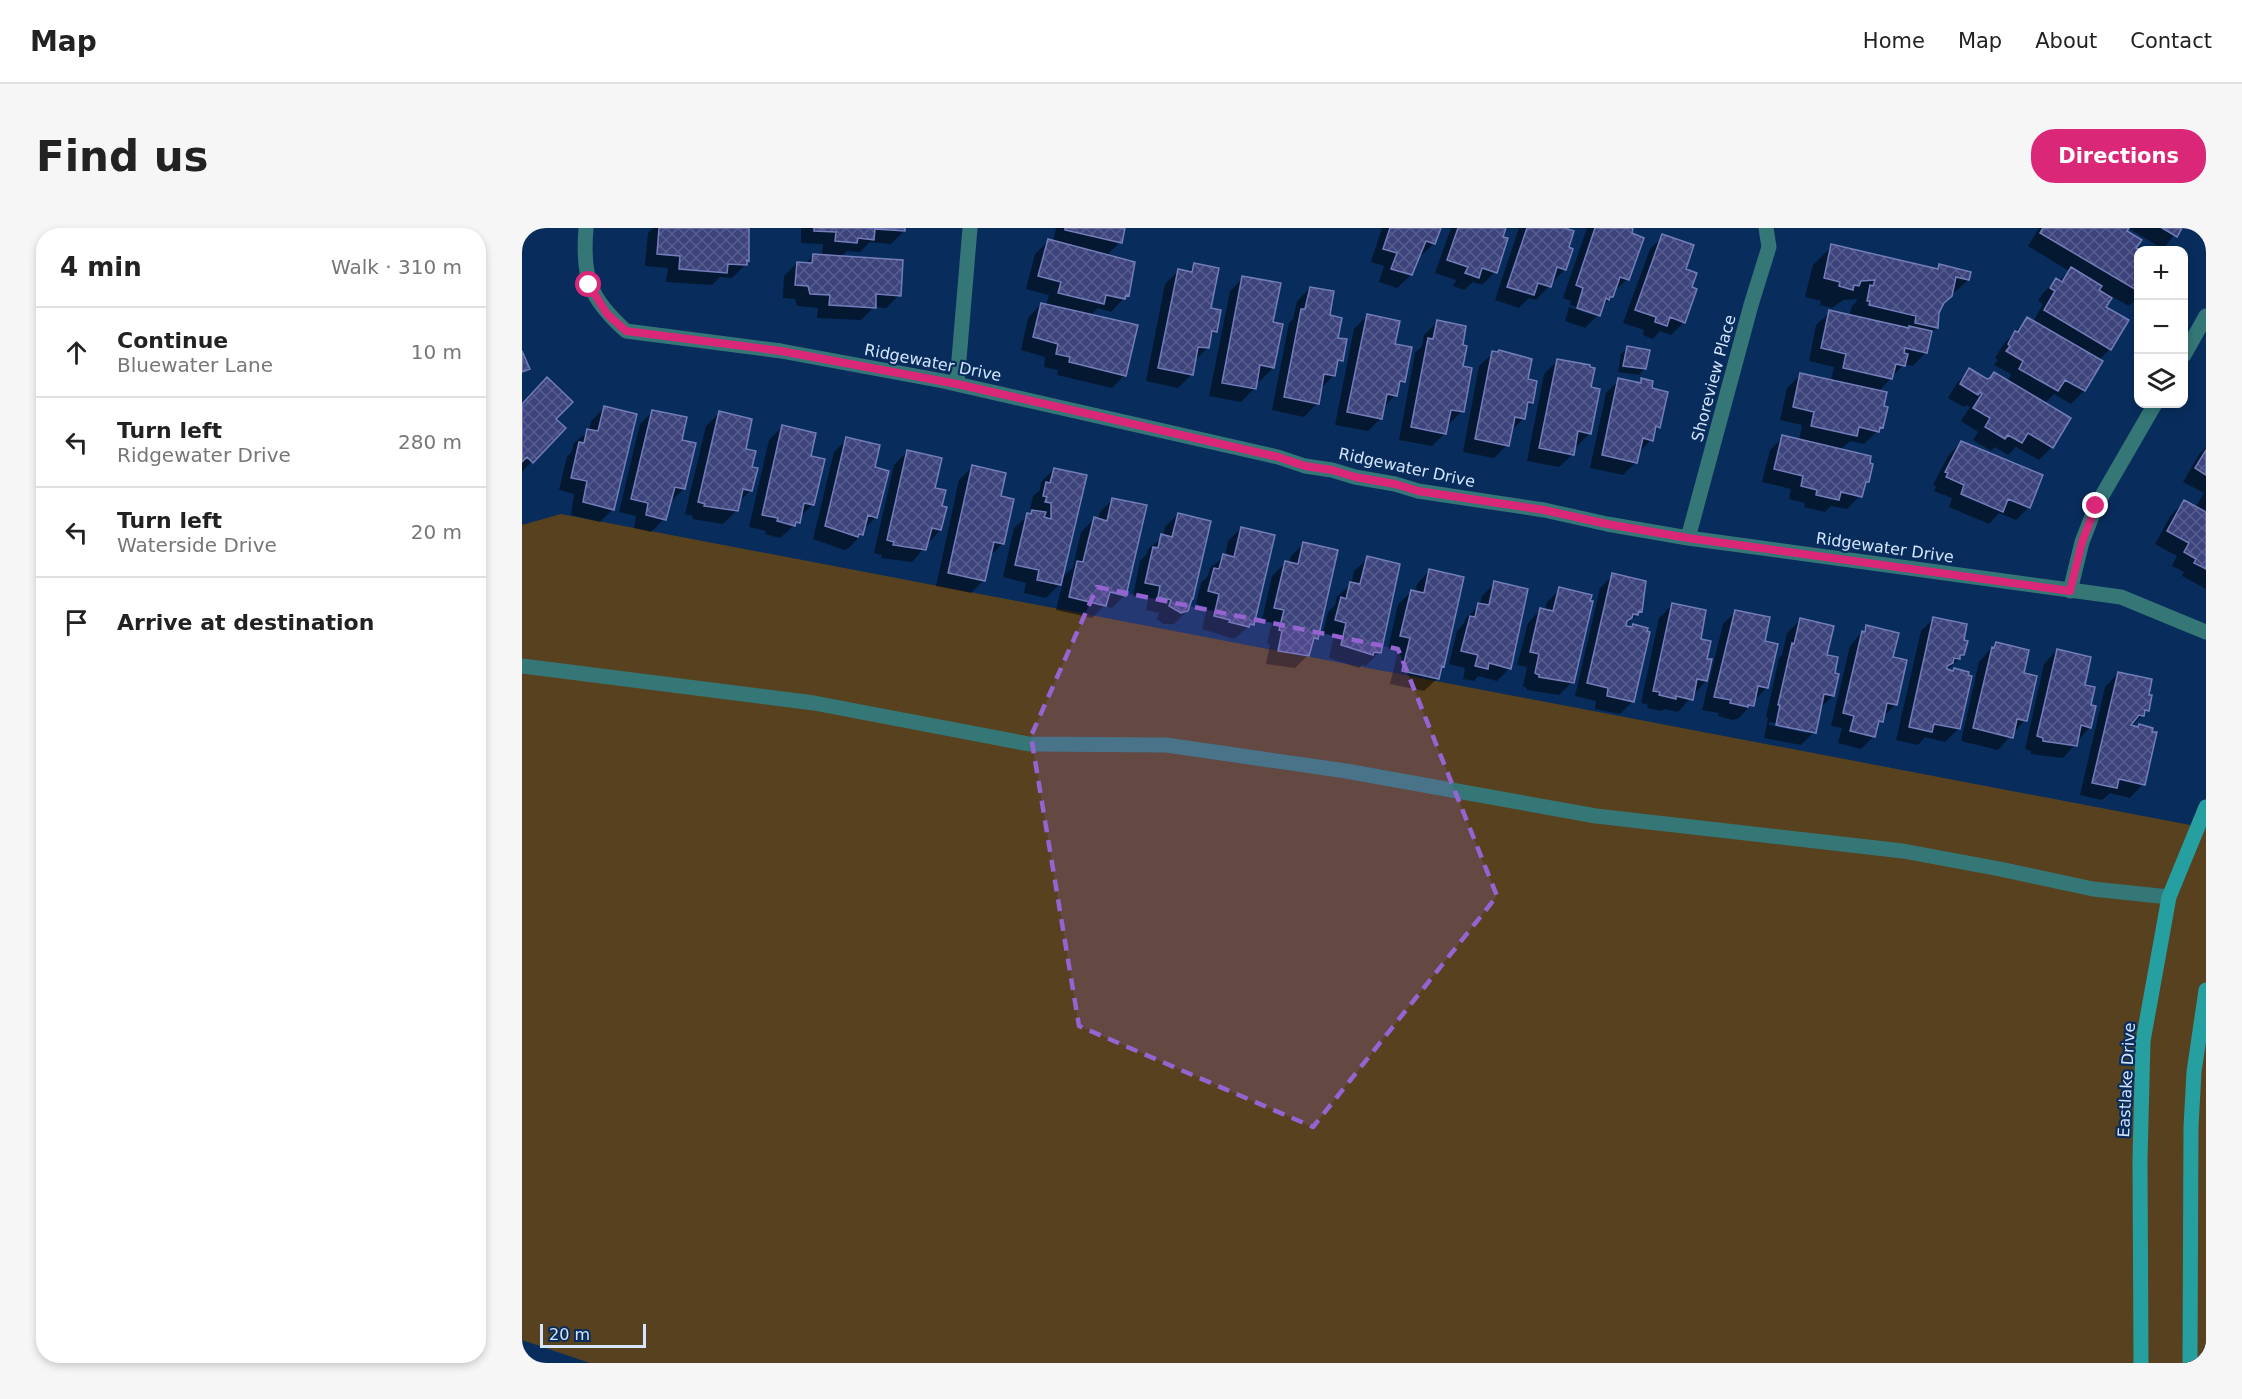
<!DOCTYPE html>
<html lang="en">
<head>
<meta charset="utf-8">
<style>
  body { margin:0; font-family:"DejaVu Sans",sans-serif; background:#f6f6f6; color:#222 }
  .controls { position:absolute; right:18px; top:18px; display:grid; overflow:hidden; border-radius:12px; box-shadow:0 3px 9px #0003 }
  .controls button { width:54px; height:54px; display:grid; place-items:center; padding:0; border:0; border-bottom:2px solid #e0e0e0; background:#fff; color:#222; font:30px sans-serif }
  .scale { position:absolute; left:18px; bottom:15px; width:106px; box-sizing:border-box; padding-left:6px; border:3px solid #d4e5fd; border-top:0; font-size:16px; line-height:21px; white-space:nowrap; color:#d4e5fd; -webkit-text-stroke:4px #082d5c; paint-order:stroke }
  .stop { position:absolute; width:18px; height:18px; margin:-14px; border:4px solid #db2777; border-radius:50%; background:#fff }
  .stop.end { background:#db2777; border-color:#fff; box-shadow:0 2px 6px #0008 }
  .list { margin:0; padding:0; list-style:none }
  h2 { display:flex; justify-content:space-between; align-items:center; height:78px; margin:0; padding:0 24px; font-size:26px }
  h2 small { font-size:20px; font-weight:400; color:#767676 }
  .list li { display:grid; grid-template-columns:39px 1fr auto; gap:18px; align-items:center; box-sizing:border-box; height:90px; padding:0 24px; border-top:2px solid #e0e0e0 }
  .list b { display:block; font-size:22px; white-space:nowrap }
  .list p { margin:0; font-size:20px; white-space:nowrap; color:#767676 }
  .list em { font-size:20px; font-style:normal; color:#767676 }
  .icon { flex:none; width:33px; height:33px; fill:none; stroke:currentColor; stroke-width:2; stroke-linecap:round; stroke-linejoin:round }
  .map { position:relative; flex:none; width:1684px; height:1135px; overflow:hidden; border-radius:24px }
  header { display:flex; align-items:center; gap:36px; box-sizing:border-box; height:84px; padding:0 30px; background:#fff; border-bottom:2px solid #e0e0e0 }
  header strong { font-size:28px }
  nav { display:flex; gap:33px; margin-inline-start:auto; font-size:21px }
  .intro { display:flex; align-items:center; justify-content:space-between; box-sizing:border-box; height:144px; padding:0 36px }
  h1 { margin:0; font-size:42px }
  .button { padding:15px 27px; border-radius:24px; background:#db2777; color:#fff; font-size:21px; font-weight:700 }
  main { display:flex; gap:36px; padding:0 36px }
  aside { flex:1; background:#fff; border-radius:24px; box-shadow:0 3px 9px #0003 }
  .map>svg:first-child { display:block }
  .grass { fill:#58411f }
  .shadow { fill:#0007; fill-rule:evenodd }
  .building { fill:url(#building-cross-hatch); stroke:#737dba; stroke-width:1.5 }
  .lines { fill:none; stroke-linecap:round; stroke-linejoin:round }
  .lane { stroke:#357777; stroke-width:15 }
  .street { stroke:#357777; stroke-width:15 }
  .secondary { stroke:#259fa0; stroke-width:15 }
  .route { stroke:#db2777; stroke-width:8 }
  .marked { fill:#9664d2; fill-opacity:0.2; stroke:#9664d2; stroke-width:4.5; stroke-dasharray:12 8; stroke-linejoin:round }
  .labels { text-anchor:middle; stroke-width:4.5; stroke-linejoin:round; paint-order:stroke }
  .street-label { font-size:16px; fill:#d4e5fd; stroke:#082d5c }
</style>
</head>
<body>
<header>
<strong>Map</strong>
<nav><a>Home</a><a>Map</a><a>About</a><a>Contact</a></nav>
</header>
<div class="intro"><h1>Find us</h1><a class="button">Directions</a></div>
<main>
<aside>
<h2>4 min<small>Walk · 310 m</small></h2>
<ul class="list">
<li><svg class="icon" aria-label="ahead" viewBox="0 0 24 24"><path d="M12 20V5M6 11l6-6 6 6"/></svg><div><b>Continue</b><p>Bluewater Lane</p></div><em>10 m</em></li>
<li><svg class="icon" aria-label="left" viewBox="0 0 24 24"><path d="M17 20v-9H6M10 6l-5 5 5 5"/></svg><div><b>Turn left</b><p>Ridgewater Drive</p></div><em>280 m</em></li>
<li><svg class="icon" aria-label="left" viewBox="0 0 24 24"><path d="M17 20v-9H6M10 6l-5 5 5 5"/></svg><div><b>Turn left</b><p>Waterside Drive</p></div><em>20 m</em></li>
<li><svg class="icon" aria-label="arrive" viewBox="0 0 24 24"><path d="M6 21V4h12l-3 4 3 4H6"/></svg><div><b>Arrive at destination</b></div></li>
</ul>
</aside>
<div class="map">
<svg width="1684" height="1135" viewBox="0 0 1684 1135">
  <defs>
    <pattern id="building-cross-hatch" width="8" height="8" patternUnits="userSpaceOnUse" patternTransform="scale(1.5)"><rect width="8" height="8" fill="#3d437b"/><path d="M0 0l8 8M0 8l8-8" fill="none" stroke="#585e8f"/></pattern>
  </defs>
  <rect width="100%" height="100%" fill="#082d5c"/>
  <path class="grass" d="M39,286l1645,314v535h-1616l-68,-23v-815z"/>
  <path class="shadow" d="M131,0h94l-2,37 -13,13 -12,-1 -8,8 -46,-3 2,-14 -23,-2 3,-33z
    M279,0h103v3l-13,13 -21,-2 -10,10 -13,-1 -7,6 59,38 -13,13 -12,-1 -13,13 -44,-2 1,-10 -21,-2 -2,-7 -12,-1 1,-22 13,-13 8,1 8,-8h9l1,-12 -22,-1z
    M534,0h70l-4,4 -2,10 -14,14 21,39 -16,17 -13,-4 -8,8 35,59 -13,13 -55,-13 1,-5 -14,-3 1,-10 -24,-7 7,-32 13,-14 5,2 3,-11 -23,-6 9,-35 13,-13 5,1z
    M860,0h57l-5,15 -13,13h-3l-7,19 -14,13 -18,-6 5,-16 -13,-4z
    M929,0h54l-10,44 -13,13 -9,-3 -9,8 -11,-4 3,-6 -21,-7z
    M997,0h44l2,41 -29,31 -7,-2 -10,10 -24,-8z
    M1065,0h44l-3,51 -14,12 -2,6 -11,11 -3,7 -13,13 -20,-7 4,-14 24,8v-3l-23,-7 1,-4 -8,-3z
    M1517,0h88l-2,4 9,17 4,3v45l-9,9 -18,-10 -7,12 6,41 -11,11 2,1 -17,30 -13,13 -17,-10 -10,10 25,14 -17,29 -13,13 -23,-13 -8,8 -13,-8 -4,4 -18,-11 5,-8 -17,-11 9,-14 -4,-2 -2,2 -16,-9 9,-15 13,-13 17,10 20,2 4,-8 -17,-9 4,-5 -3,-2 8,-13 24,-26 6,3 10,-18 -5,-3 5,-8 13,-13 2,2 11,-11 -41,-25z
    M1606,0h52l-17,21z
    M1141,8l21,34v52l-13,13 -11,-4 -7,8 -10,-4 1,-5 -21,-7 27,-74z
    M1310,18l104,24 4,-4 29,7 -1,7 -21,19 -10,13v15l-7,7 -4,18 -13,14 -9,-2 -26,28 5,15 -1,20 -18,17 -14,-3 -10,9 27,32 -4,4 -3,10 -13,13 -16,-3 -6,6 -21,-5 1,-4 -16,-4 2,-10 -29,-7 8,-32 13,-13 16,4 3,-16 -22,-5 7,-32 14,-14 30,7 3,-14 -25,-6 7,-36 14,-13 19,4 3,-10 4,-4 1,-3 -14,1 -11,8 -12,-3 1,-4 -16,-4 8,-32z
    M673,37l14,44 10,3 -4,20 -6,6 -1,10 -14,13 -3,14 -13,13 -32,-7 19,-97 13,-13 8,2z
    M721,50l28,45 10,2 -8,43 -13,13 -4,-1 -2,9 -13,13 -32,-6 21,-105z
    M788,60l18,28 9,23 4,21 -6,6 -2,10 -13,13 -3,14 -13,14 -32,-7 17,-87 4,-4 4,-18z
    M845,88l27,29 9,37 -6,6 -2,7 -12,13 -2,10 -13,13 -33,-6 19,-96z
    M915,94l24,45 1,44 -13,13h-2l-2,9 -13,13 -33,-6 16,-87 7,-7 2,-11z
    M1105,120l18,20 -6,7 -21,-3 3,-18z
    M971,125l33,27 6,23 -6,6 -2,9 -14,14 -3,13 -13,13 -31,-6 16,-86z
    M1035,133l32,27 1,45 -13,13h-3l-1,8 -14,13 -32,-6 17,-87z
    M1097,152l19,4 4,-4 8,9 9,38 -6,6 -2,7 -13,13 -2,9 -13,13 -33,-7 16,-75z
    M0,178l32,13 9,9 -41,44z
    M82,180l9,101 -13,13 -29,-7 3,-21 -15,-4 8,-33 5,-6 2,-8 15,-12 2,-10z
    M131,183l27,30 4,48 -14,13 -6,17 -13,13 -17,-4 2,-12 -17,-4 21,-88z
    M197,185l25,37 7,19v21l-13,13 -2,8 -13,13 -31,-5 1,-3 -8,-2 21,-88z
    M260,199l27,30 4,47 -14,14 -1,4 -18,16 -15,-4 1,-3 -17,-4 20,-87z
    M325,211l26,29 3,49 -13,13 -1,4 -13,14 -5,2 -31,-11 21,-87z
    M1439,214l68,65 -13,13 -17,-7 -10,11 -40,-17 3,-9 -18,-7 2,-5 -3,-1 15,-29z
    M1684,219v142l-24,-13 2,-4 -12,-6 5,-10 -22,-12 16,-29 13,-13 11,6 9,-15 -21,-11 17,-29z
    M385,224l26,37 7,18v23l-28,32 -31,-4 1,-3 -8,-2 20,-88z
    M450,239l27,30 4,46 -14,14 -5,23 -13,13 -35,-7 23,-106z
    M532,241l7,110 12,-12 8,-35 13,-13 4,1 2,-8 13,-13 12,96 -13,13 -8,-2 -12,12 -36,-8 7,-29 -17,17 -22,-5 2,-10 -23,-6 11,-49 20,-18 -4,-1 3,-13 7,-6 1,-8z
    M656,286l9,97 -13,13h-11l-6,-5 2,-6 -13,-3 2,-11 -15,-3 7,-35 7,-7 1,-5 15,-12 2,-10z
    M719,300l11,96 -18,15 -32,-10 5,-22 -11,-3 5,-21 7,-7 2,-8 15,-12 3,-15z
    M782,315l13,95 -7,7 -2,10 -13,13 -29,-4 4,-20 -3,-1 5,-20 -10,-3 10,-44 13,-13 4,1 2,-8z
    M846,330l11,94 -13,14 -4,-1 -3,3 -30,-10 5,-22 -11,-3 5,-21 7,-7 2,-8 14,-13 3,-13z
    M908,342l13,96 -3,3 -2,9 -14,13 -34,-7 8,-33 -10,-2 10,-45 14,-13 3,1 2,-8z
    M1091,347l28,36 -17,16 9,74 -13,13 -25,-5 1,-8 -21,-5 25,-108z
    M973,355l15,85 -13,13 -19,-5 -4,5 -11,-2 2,-11 -16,-4 8,-33 7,-8 2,-5 14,-13 2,-9z
    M1038,361l12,93 -13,13 -32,-5v-2l-4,-2 4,-19 -10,-2 11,-42 13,-14 4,1 2,-8z
    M1150,377l28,35 5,20 1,21 -28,31 -14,-3 -2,2 -15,-3 1,-3 -7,-2 18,-85z
    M1214,383l27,31 4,45 -28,31 -6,2 -15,-4 1,-3 -17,-3 21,-86z
    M1412,390l28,24 1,13 -17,16 24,6 -12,52 -13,13 -20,-5 -7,8 -22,-5 25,-109z
    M1278,392l26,36 7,18v22l-14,13 -5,23 -13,13 -37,-7 4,-20 -2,-1 13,-59 3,-3 5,-22zM1247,494l38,8v3l-38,-8z
    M1344,399l26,31 4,46 -14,14 -6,8 -2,10 -13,13 -23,-6 4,-15 -11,-2 19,-80z
    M1474,415l26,31 3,46 -27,30 -37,-9 18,-79z
    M1535,422l26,36 6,20 1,21 -27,31 -32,-4v-3l-6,-2 19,-85z
    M1596,445l29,37 -16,17 20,6 -8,51 -13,14 -20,-5 -8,7 -22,-5 25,-108z"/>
  <path class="building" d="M137,0h90v33l-2,-1v5l-19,-1 -1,9 -48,-4 1,-13 -23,-2z
    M292,0h91v3l-30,-2 -1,11 -16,-2 -1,5 -22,-2 1,-9 -22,-1z
    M543,0h60l-3,15 -57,-13z
    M868,0h51l-6,16 -9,-3 -14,34 -21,-6 6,-16 -14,-4z
    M936,0h48l-3,9 5,1 -11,35 -15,-5 -3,10 -14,-5 3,-6 -21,-7z
    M1005,0h38l9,3 -5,16 4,2 -7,21 -9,-3 -6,20 -13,-4 -4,12 -27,-8z
    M1073,0h38l-1,5 12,5 -15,42 -9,-3 -7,20h-3l-1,3 -3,-2 -6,18 -23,-8 6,-20 -7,-3z
    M1521,0h86l-2,3 15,9 -6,8 4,2 -2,41 -98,-58z
    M1640,0h20l-5,9z
    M1140,6l32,11 -8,24 11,4 -5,14 5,2 -12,34 -15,-6 -3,9 -12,-4 1,-5 -21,-7z
    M526,11l87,23 -6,34 -3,-1 -1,4 -19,-4 -2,9 -46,-11 3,-11 -23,-6z
    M1309,16l107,25 1,-5 32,8 -2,8 -13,-3 -4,19 -8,7 -5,10 -1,15 -23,-5 1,-7 -47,-11 1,-4h-3l3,-16 3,1 2,-6 -14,1 -2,5 -5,-1 -1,5 -14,-4 1,-4 -16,-4z
    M291,26l90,6 -2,36 -25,-2v14l-47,-3 1,-10 -20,-1 -2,-8 -13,-1 2,-23 15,1z
    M672,35l25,5 -8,40 10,2 -4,22 -5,-1 -3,17 -11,-1 -5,28 -35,-7 20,-99 14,3z
    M1549,39l31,19 -3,4 13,8 -6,9 23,13 -18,30 -67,-40 11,-19 -5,-3 6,-10 6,4z
    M720,48l39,7 -8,39 10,2 -9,44 -14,-3 -4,24 -34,-6z
    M788,59l24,4 -4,24 12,3 -4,20 9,1 -4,22 -5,-1 -3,16 -11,-2 -5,30 -35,-7 17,-88h4z
    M519,75l97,22 -12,51 -57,-14 1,-5 -14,-3 2,-10 -25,-7z
    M1307,82l80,18v-2l23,5 -5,22 -22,-5 -1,5 4,1 -3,12 -9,-2 -4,15 -49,-11 3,-14 -25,-6z
    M845,86l33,7 -5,23 17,3 -7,35 -5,-1 -3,15 -10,-2 -5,25 -35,-7z
    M1505,89l76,44 -18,30 -20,-11 -7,11 -39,-22 4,-8 -17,-10 4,-5 -2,-2 7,-13 3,1z
    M915,92l29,6 -3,19 4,1 -4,20 9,2 -8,44 -13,-2 -5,24 -35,-7 17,-89 5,1z
    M1105,118l23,4 -4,19 -23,-3z
    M977,122l33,9 -4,20 9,2 -4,22 -5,-1 -3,17 -10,-2 -6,29 -34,-7 17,-88 6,1z
    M0,123l8,18 -8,3z
    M1035,131l33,6v2l5,1 -4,19 9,2 -9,45 -13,-3 -4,24 -35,-7z
    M1447,140l18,11 3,-1 4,-6 77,46 -18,30 -25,-15 -6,10 -14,-8 -3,4 -20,-12 5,-9 -17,-10 9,-14 -2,-2 -2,3 -18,-11z
    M1278,145l87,19 -3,14 4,1 -5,21 -3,-1 -1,5 -20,-5 -2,9 -46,-10 3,-14 -21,-5z
    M25,149l26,25 -17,17 10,9 -33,35 -6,-6 -5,5v-58z
    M1096,150l23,5v-5l12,3 -1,7 16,4 -8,36 -4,-2 -3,15 -10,-3 -6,25 -35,-8z
    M82,178l33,8 -23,96 -31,-8 4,-21 -16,-3 8,-36 5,1 3,-14 11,2z
    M130,182l35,7 -5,23 14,3 -11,46 -10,-2 -9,33 -20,-5 2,-12 -17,-4z
    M197,183l33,8 -6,30 10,2 -4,16 6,1 -6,23 -9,-2 -5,22 -34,-5 1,-2 -7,-2z
    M260,197l34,8 -5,23 14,3 -11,46 -10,-2 -4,20 -4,-1 -1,4 -18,-5 1,-3 -16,-3z
    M1260,207l89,21 -1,7 3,1 -4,18h-3l-4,15 -21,-5 -2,8 -23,-5 1,-5 -16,-4 2,-10 -29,-7z
    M324,209l34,8 -5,22 14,4 -12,47 -9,-3 -5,20 -4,-1 -1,3 -33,-11z
    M1439,213l82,34 -13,33 -22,-9 -5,13 -42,-18 3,-9 -18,-8 2,-4 -3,-1z
    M385,222l35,8 -7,30 11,2 -4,16 5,1 -6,23 -9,-2 -6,22 -33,-5 1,-3 -7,-2z
    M1684,222v25l-11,-7z
    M450,237l34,8 -5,23 13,3 -10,45 -10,-2 -9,39 -37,-8z
    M532,240l33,7 -26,110 -24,-5 2,-10 -24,-5 12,-52 4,1 1,-4 14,2 -2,5 7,2v-16l-6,-1 2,-5 -4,-1 3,-14 4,1z
    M590,270l35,7 -21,91 -16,-4 -4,14 -37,-9 8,-36 6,1 11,-45 13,4z
    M1662,272l22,12v57l-12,-6 2,-4 -12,-7 5,-9 -22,-12z
    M656,285l33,8 -18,78h-1l-4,12 -7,2 -12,-7 2,-6 -13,-3 2,-11 -15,-3 8,-36 5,1 3,-14 11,3z
    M719,299l34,8 -21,90 -4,-1 -1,3 -20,-5 1,-2 -16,-4 5,-22 -11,-3 6,-23 5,1 4,-15 11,3z
    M781,314l35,8 -20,89 -4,-1 -5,18 -31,-5 4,-20 -3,-1 5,-20 -10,-2 11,-47 13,3z
    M845,328l33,8 -19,89 -7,-1 -1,3 -32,-10 5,-22 -11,-3 6,-23 5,2 4,-17 10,2z
    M907,341l35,8 -20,90 -2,-1 -3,13 -37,-8 8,-33 -10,-2 11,-46 13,3z
    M1090,345l34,8 -4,31 -3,-1 -1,4 -5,-1 -1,4 -5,3 -1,5 6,1 1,-3 15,4 -1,3 3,1 -16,70 -27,-6 1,-8 -21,-5z
    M972,353l34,8 -17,80 -22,-6 -1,6 -13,-3 3,-11 -17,-4 9,-35 5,1 3,-14 11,2z
    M1037,359l33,8 -2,6h3l-19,82 -35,-6v-2l-4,-2 4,-19 -9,-2 10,-44 13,3z
    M1150,375l34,7 -5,29 10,2 -4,18h5l-5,22 -10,-2 -4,21 -17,-4v3l-17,-4 1,-3 -7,-1z
    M1213,382l35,7 -5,24 13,3 -10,44 -10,-2 -4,20 -6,-1v2l-18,-4 1,-3 -17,-3z
    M1411,389l34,7 -3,16 4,1 -4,14h-4v4l-6,-1 -1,5 -6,3v3l6,2 1,-3 15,4 -1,3 4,1 -12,53 -26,-5 -2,8 -23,-5z
    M1278,390l34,8 -7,29 11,2 -3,16 4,1 -5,22 -10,-2 -8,39 -40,-8 4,-20h-2l14,-62 2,1z
    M1344,397l33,8 -6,24 14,3 -10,45 -10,-2 -4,19 -4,-1 -4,16 -25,-6 4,-15 -11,-3 19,-82 3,1z
    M1474,414l33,8 -5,23 13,3 -10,45 -10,-2 -4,19 -40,-10 19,-81 2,1z
    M1535,421l34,8 -6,28 10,2 -4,18 5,1 -5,22 -10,-3 -4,21 -34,-5v-3l-6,-2z
    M1596,444l34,7 -3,16h3l-3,16 -4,-1 -1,6 -5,-1 -8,10 7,2 1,-3 14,4 -1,4h5l-12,53 -26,-6 -2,9 -25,-5z"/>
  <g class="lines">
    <path class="lane" d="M0,438l292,37 215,41 137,1 180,26 250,45 307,35 97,18 93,20 76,8"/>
    <path class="street" d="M64,0c-4,49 3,70 40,103l155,20 162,30 335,76 27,9 27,4 23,7 40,7 23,7 126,19 63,14 81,14 433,59 85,35
      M1662,127l22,-39
      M435,155l13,-155
      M1166,310l63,-233 18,-58 -3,-19
      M1548,363l12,-49 14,-36 59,-102"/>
    <path class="secondary" d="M1619,1135l-1,-204 3,-118 26,-144 37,-90
      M1668,1135l1,-236 3,-55 12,-82"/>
  </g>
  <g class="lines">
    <path class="route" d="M67,57l18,29 19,17 155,20 176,33 321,73 27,9 27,4 23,7 40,7 23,7 126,19 63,14 81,14 382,53 12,-49 14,-36"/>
  </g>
  <path class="marked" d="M575,359l301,62 99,247 -184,231 -234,-101 -48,-290z"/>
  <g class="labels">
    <g class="street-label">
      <text transform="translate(411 134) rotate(11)" y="6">Ridgewater Drive</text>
      <text transform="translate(1191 150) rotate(-75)" y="6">Shoreview Place</text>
      <text transform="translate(885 239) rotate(12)" y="6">Ridgewater Drive</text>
      <text transform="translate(1363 319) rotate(8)" y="6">Ridgewater Drive</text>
      <text transform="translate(1604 852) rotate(-87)" y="6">Eastlake Drive</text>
    </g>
  </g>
</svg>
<div class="controls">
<button>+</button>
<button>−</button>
<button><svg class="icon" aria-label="layers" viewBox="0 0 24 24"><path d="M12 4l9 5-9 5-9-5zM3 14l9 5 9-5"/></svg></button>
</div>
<div class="scale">20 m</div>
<div class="stop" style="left:67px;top:57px"></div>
<div class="stop end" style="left:1574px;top:278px"></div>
</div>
</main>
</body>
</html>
